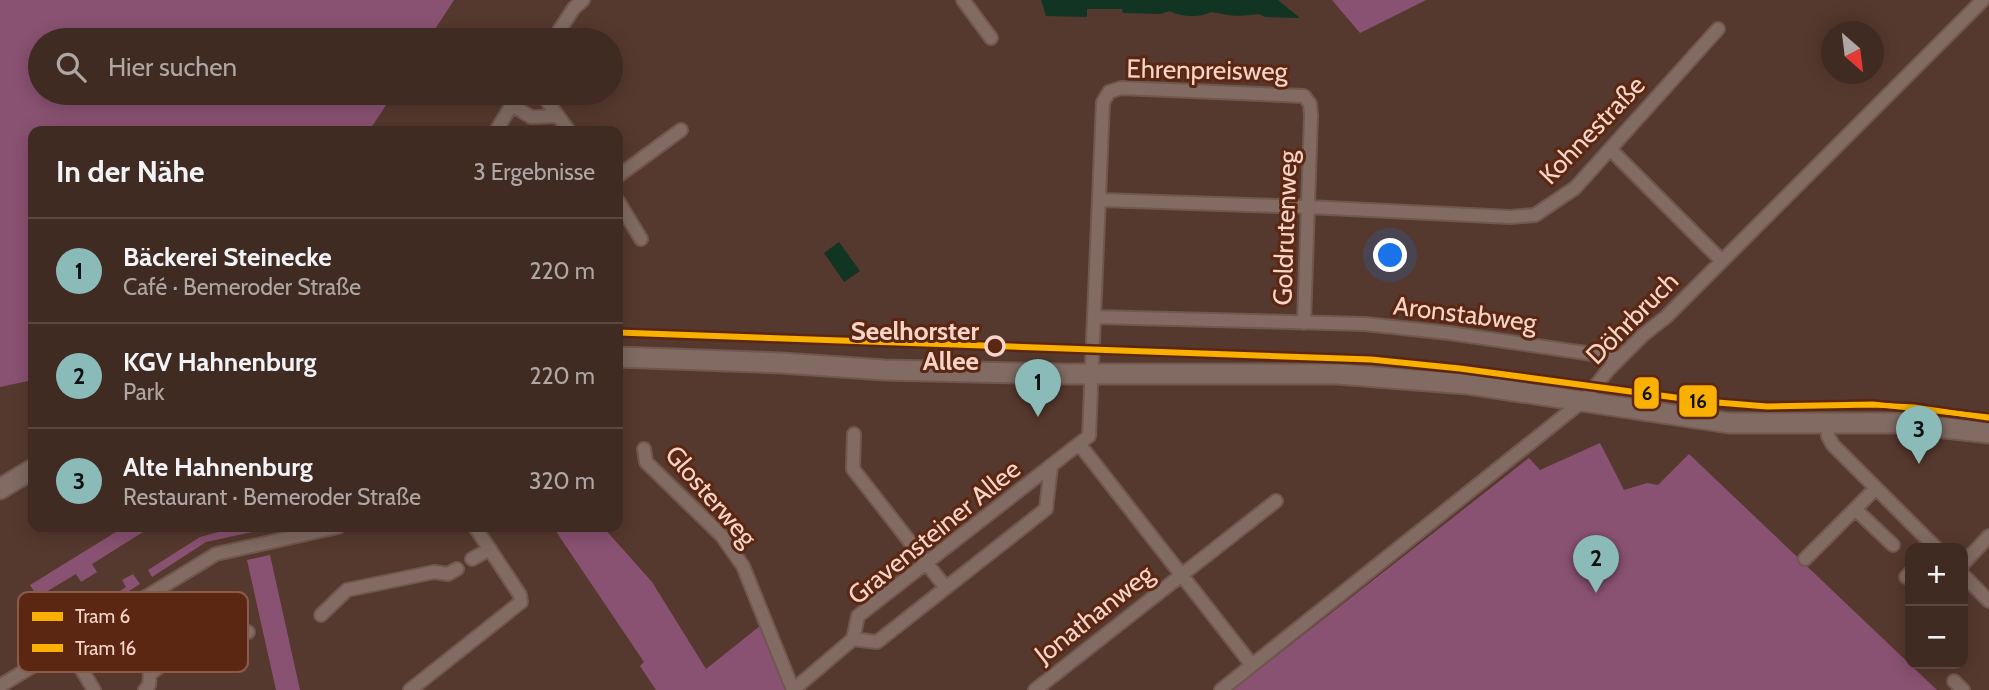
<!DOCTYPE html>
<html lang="de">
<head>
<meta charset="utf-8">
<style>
  body { margin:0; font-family:Cabin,sans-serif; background:#4b372f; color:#f1f3f6 }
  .controls { position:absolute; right:21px; bottom:21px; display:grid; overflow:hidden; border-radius:14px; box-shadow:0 4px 18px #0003 }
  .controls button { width:63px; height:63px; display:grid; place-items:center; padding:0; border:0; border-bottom:2px solid #594740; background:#402b22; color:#f1f3f6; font:35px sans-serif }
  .compass { position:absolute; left:1821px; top:21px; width:63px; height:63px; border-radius:50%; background:#402b22; box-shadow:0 4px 18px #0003; rotate:152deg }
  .you { position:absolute; left:1391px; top:256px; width:24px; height:24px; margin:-18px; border:5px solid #fff; border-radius:50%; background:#1a73e8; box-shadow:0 0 0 10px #1a73e833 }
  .badge { display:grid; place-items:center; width:46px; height:46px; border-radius:50%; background:#8bbbb9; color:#111; font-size:23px; font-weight:700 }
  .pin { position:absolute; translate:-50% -58px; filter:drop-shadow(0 2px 4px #0008) }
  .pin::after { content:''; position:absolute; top:37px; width:24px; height:21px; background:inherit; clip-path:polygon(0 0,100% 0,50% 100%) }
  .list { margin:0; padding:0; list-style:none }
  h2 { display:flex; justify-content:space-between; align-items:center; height:91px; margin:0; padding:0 28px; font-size:30px }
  h2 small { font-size:23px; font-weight:400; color:#aea7a5 }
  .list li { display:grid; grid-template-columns:46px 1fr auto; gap:21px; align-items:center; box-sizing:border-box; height:105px; padding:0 28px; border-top:2px solid #594740 }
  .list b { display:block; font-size:26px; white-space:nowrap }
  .list p { margin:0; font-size:23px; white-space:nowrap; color:#aea7a5 }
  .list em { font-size:23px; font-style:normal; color:#aea7a5 }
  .icon { flex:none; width:38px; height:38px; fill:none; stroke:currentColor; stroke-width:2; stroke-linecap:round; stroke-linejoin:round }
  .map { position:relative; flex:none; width:1989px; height:690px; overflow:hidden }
  .search { position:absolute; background:#402b22; box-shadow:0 4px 18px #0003; left:28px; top:28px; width:595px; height:77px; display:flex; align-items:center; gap:18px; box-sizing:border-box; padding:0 24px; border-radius:38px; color:#aea7a5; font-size:26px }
  .panel { position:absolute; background:#402b22; box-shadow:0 4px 18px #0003; left:28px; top:126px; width:595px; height:406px; border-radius:14px }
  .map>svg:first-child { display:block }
  .green { fill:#8a5272 }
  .water { fill:#113423 }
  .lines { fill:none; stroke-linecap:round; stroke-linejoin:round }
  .minor-casing { stroke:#71574d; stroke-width:16 }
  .secondary-casing { stroke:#71574d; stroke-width:23 }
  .minor { stroke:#816b63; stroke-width:12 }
  .secondary { stroke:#816b63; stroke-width:19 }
  .tram-1-casing { stroke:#5b2712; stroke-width:10 }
  .tram-2-casing { stroke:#5b2712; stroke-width:10 }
  .tram-1 { stroke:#f9b000; stroke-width:5 }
  .tram-2 { stroke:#f9b000; stroke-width:5 }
  .stop-dot { fill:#5b2712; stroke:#f6d4c8; stroke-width:3.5 }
  .labels { text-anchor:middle; stroke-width:6; stroke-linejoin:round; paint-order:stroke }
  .street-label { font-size:26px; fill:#f6d4c8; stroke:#5b2712 }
  .stop-label { font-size:26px; font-weight:bold; fill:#f6d4c8; stroke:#5b2712; text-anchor:end }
  .key { fill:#5b2712; stroke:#8a5b49; stroke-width:2 }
  .key-label { font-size:19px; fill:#f6d4c8 }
  .line-badge { stroke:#5b2712; stroke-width:2.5 }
  .pale-badge-label { font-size:19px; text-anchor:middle; font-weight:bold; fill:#111 }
</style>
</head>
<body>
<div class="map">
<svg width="1989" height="690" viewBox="0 0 1989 690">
  <rect width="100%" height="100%" fill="#56392e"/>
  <path class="green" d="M0,0h454l-26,40h-388v53h354l-25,38h-336v249l-33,7z
    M1332,0h94l-66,33z
    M1600,443l24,47 23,-7 11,2 31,-31 248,236h-704l296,-232 11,12z
    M124,527h27l-59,37 5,8 -16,10 -5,-8 -35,21 14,22 20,-11 6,9 23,-14 1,2v-2l21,-14 -4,-7 11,-6 7,10 -76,48 -3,-4 -3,2 2,4 -15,10 -8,-18 11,-12 -18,-29z
    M237,527h38l-69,15 -54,35 -4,-7 52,-33z
    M553,527h50l49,55 54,87 54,-43 26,64h-130l-16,-24 4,-4z
    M270,555l30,135h-24l-29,-130z"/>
  <path class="water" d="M1041,0h237l22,18 -35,-1 -6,-3c-22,3 -27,2 -48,-2 -10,6 -31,5 -41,-1l-10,3 -37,-1 -1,-4h-35v8l-41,-1z
    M839,242l21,29 -16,11 -20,-29z"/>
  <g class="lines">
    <defs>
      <path id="minor" d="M963,0l28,38
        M553,40l21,-32 9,-8
        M541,93l28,38
        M512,105l19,12 27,-1
        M496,131l23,-38
        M1611,150l111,111
        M618,176l63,-46
        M1100,200l208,7 202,10 25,-2 40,-27 143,-159
        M618,201l23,38
        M1095,317l270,7 84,9 171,25
        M1828,422v14l5,9 103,103
        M854,434l-1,35 93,119
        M1080,445l172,220
        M644,449l2,13 76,74 21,30 50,124
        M1855,509l38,36
        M472,559l18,-10
        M1805,559l71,-71
        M1963,564l26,-28
        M1963,575l26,26
        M1906,577l4,-4
        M321,615l26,-25 87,-18 14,2 9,-5
        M853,639l24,3 169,-133 5,-43
        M1954,681l9,9
        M0,686l67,-41
        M94,690l-27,-45 149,-91 122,-27
        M145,690l4,-5 1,-11c34,-29 56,-32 98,-42
        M410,690l111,-88 -1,-7 -45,-68
        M793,690l60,-51 5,-23 231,-180 14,-334 6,-10 12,-4 183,8 6,8 1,12 -7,207
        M1035,690l241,-189
        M1221,690l363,-290 25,-31 34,-34 23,-18 317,-317"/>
      <path id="secondary" d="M618,357l164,6 103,7 177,4h276l129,10 262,39h173l87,10
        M0,489l33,-20"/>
    </defs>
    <use href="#minor" class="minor-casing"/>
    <use href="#secondary" class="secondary-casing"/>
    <use href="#minor" class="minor"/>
    <use href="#secondary" class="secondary"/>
    <defs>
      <path id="tram-1" d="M618,332l753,27 89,9 245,33 62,5 106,-2 116,13"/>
      <path id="tram-2" d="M618,333l753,27 89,9 245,33 62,5 106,-2 41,2 74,11"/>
    </defs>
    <use href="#tram-1" class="tram-1-casing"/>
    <use href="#tram-2" class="tram-2-casing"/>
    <use href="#tram-1" class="tram-1"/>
    <use href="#tram-2" class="tram-2"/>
  </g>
  <circle class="stop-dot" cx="995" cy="346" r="9"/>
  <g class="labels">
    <g class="street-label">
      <text transform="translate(1207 70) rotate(1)" y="9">Ehrenpreisweg</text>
      <text transform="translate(1592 130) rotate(-46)" y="9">Kohnestraße</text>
      <text transform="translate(1285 228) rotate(-88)" y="9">Goldrutenweg</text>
      <text transform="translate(1465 314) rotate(7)" y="9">Aronstabweg</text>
      <text transform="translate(1632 318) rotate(-45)" y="9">Döhrbruch</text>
      <text transform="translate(711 496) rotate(49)" y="9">Glosterweg</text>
      <text transform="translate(934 532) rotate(-39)" y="9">Gravensteiner Allee</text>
      <text transform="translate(1094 614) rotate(-38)" y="9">Jonathanweg</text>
    </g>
    <g class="stop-label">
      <text x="979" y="340">Seelhorster<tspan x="979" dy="30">Allee</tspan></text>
    </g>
  </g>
  <rect x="18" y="592" width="230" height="80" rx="10" class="key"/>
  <rect x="32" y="612" width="31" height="9" fill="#f9b000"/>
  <rect x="32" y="644" width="31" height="8" fill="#f9b000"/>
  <g class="key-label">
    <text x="75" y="623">Tram 6</text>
    <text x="75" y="655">Tram 16</text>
  </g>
  <g class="line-badge">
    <rect x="1633" y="376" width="27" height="34" rx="7" fill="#f9b000"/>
    <rect x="1678" y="384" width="40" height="34" rx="7" fill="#f9b000"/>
  </g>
  <g class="pale-badge-label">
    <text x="1647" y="400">6</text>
    <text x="1698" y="408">16</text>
  </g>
</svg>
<div class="controls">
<button>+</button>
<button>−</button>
</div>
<svg class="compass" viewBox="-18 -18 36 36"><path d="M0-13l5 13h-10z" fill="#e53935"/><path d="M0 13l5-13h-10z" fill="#aea7a5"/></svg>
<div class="you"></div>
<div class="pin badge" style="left:1038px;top:417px">1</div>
<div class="pin badge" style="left:1596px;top:593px">2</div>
<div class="pin badge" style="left:1919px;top:464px">3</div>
<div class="search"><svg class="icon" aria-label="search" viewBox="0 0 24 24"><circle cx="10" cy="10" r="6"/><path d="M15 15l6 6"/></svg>Hier suchen</div>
<section class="panel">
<h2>In der Nähe<small>3 Ergebnisse</small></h2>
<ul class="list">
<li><span class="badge">1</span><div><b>Bäckerei Steinecke</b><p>Café · Bemeroder Straße</p></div><em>220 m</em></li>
<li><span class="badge">2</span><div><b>KGV Hahnenburg</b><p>Park</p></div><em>220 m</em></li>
<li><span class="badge">3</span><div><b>Alte Hahnenburg</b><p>Restaurant · Bemeroder Straße</p></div><em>320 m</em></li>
</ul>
</section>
</div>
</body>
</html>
